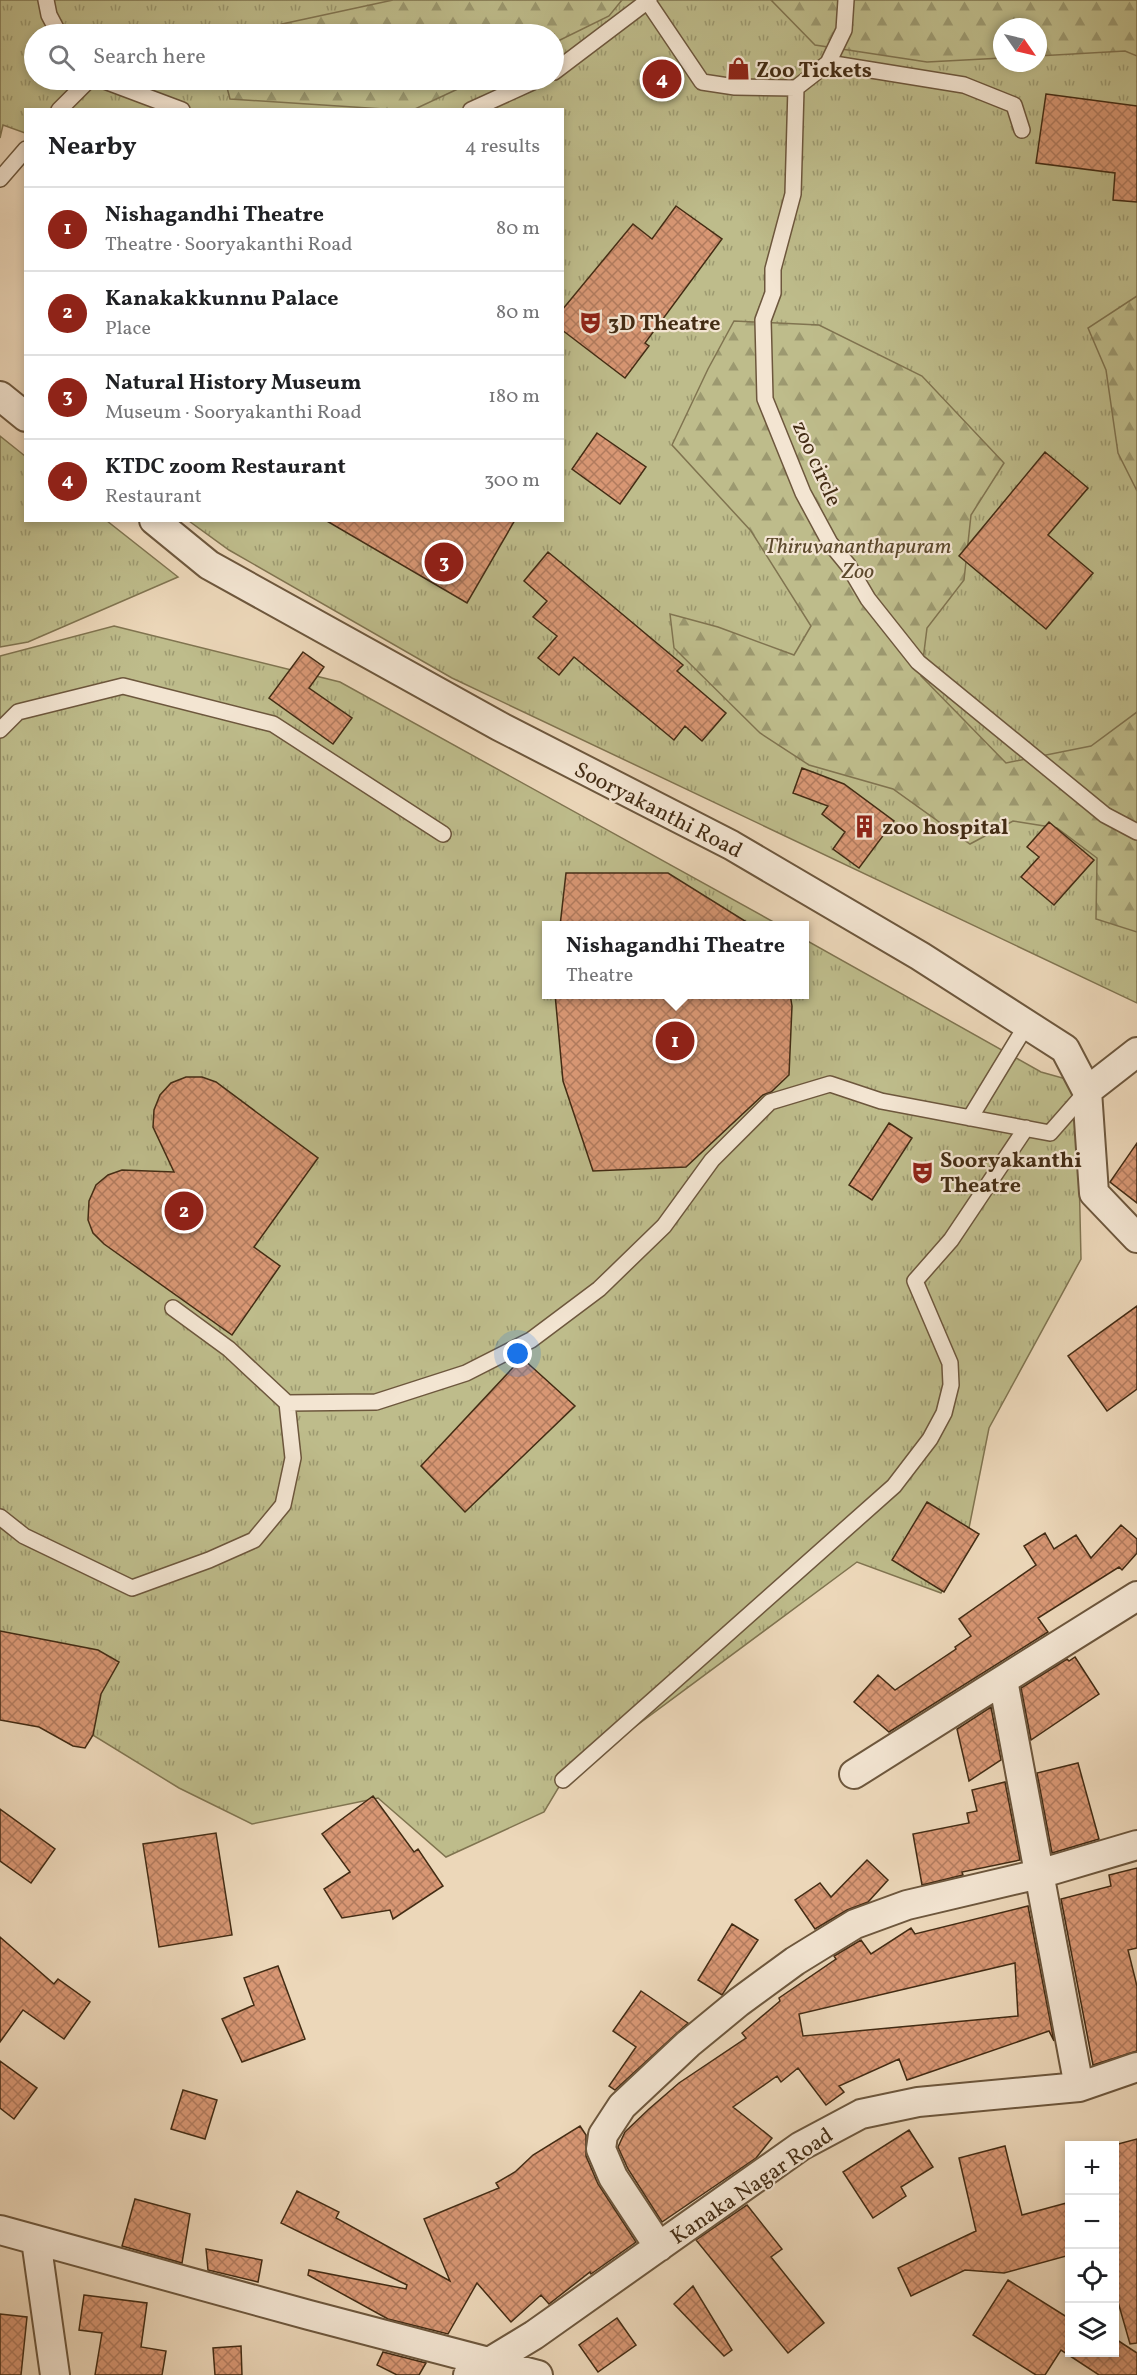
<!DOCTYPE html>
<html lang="en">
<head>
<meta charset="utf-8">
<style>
  body { margin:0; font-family:Vollkorn,serif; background:#f2f2f2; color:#202124 }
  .controls { position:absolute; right:18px; bottom:18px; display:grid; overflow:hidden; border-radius:0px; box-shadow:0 3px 9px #0003 }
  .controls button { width:54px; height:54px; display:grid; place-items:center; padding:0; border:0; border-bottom:2px solid #e0e0e0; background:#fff; color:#202124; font:30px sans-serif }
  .compass { position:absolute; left:993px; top:18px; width:54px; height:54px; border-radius:50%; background:#fff; box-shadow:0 3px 9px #0003; rotate:124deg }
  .you { position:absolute; left:518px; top:1354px; width:21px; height:21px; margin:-15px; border:4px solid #fff; border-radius:50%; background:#1a73e8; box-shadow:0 0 0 9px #1a73e833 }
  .badge { display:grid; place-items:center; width:39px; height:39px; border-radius:50%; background:#8f2418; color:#fff; font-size:20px; font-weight:700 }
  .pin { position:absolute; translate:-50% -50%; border:3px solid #fff; box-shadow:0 2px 6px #0006 }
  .popup { position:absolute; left:542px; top:921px; width:267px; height:78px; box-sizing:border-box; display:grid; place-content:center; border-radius:0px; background:#fff; filter:drop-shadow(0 2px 4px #0005); font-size:20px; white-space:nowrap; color:#757577 }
  .popup b { font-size:22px; color:#202124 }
  .popup::after { content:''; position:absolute; left:50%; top:100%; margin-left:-12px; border:12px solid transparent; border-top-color:#fff }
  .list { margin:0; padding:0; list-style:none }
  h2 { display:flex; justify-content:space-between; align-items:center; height:78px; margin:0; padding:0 24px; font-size:26px }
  h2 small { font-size:20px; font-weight:400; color:#757577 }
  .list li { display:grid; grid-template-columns:39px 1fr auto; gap:18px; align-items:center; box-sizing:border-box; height:84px; padding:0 24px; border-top:2px solid #e0e0e0 }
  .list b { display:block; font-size:22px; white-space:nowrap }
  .list p { margin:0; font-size:20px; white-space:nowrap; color:#757577 }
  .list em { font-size:20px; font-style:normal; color:#757577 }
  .icon { flex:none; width:33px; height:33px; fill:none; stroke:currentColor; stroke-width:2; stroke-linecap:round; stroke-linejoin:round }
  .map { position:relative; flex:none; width:1137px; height:2375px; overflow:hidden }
  .search { position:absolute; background:#fff; box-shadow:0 3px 9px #0003; left:24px; top:24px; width:540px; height:66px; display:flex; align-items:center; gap:15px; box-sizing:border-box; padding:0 21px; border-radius:33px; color:#757577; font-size:22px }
  .panel { position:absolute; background:#fff; box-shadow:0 3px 9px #0003; left:24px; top:108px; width:540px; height:414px; border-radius:0px }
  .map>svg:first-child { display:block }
  .grass { fill:url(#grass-tufts); stroke:#807450; stroke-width:1.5; fill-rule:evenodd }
  .forest { fill:url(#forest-firs); stroke:#807450; stroke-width:1.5 }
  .building { fill:url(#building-cross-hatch); stroke:#432c14; stroke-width:1.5; fill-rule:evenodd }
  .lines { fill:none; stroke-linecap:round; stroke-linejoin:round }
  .lane-casing { stroke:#6d573d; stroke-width:18 }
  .street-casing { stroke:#6d573d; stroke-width:32 }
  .lane { stroke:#f3e5d2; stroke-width:15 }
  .street { stroke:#f3e5d2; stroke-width:28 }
  .labels { text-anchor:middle; stroke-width:4.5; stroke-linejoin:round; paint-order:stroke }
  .poi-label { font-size:22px; font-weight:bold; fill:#432c14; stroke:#f3e5d2; text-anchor:start }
  .street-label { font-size:22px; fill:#432c14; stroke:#f3e5d2 }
  .park-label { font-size:22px; font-style:italic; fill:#5c492c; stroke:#f3e5d2 }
</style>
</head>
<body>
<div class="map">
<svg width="1137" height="2375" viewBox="0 0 1137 2375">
  <defs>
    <pattern id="grass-tufts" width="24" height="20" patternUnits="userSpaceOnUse" patternTransform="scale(1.5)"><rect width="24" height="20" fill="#bebc8b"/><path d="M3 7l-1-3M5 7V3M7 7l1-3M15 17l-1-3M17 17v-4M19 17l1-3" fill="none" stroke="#9c9970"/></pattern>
    <pattern id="forest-firs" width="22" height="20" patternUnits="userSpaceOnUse" patternTransform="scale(1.5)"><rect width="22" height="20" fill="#bebc8b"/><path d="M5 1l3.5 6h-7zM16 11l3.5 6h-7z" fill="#9c9970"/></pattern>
    <pattern id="building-cross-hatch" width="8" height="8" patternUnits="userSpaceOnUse" patternTransform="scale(1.5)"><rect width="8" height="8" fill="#d89774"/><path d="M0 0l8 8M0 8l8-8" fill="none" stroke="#b17b5e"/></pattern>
  </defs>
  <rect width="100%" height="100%" fill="#ecd7b9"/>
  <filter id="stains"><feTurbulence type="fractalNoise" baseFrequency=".00333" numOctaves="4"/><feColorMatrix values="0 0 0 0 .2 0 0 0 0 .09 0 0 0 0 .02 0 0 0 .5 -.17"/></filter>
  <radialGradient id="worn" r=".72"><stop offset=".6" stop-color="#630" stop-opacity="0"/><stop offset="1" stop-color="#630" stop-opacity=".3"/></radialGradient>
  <path class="grass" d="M0,0h1137v1003l-685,-325 -223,-128 -40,-29 373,-1v-410h-536l-1,23 -22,-8 -3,13zM1002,27h36v36h-36zM34,34h520v46h-520z
    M0,436l25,20 1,64 81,1 71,56 -150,65 -28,5z
    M114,626l226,56 439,243 -233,1v68h258v-55l237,133 36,10 4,177 -92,169 -21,105 -27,60 -84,-31 -294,218 -19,32 -98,45 -68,-59 -126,26 -73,-36 -179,-110v-1022z"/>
  <path class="forest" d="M393,0h229l-13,16 -55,27v-9h-290l18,-10z
    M771,0h366v56l-12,-5 -87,5v-29h-36v31l-75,4 -112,-17z
    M225,80h252l-62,29h-31l-154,-10z
    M1137,296v195l-19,-38 -12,-83 -18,-42z
    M734,321l85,4 103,51 82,87 -33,52 -7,65 -37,48 -6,48 85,87 85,-17 46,-34v220l-41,-13 1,-61 -40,-30 -44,-7 -43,23 -77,-55 -84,-24 -49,-32 -86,-85 -4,-34 48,13 76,28 17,-29 -60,-95 -79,-86 36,-76z"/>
  <path class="building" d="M1046,94l91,12v96l-24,-2 2,-27 -79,-10z
    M676,206l46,33 -77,104 4,3 -24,32 -63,-48v-20l71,-86 19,15z
    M597,433l49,34 -26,37 -48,-35z
    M1045,452l43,36 -40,47 45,38 -47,56 -87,-73z
    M325,520h190l-48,83z
    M548,552l135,113 -6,6 49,42 -24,28 -17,-15 -11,14 -100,-83 -15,18 -21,-17 19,-22 -24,-19 14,-16 -23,-20z
    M303,652l21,15 -15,21 43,30 -19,26 -64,-46z
    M802,768l42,16 50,37 -35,47 -26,-19 12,-17 -23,-18 6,-8 -35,-13z
    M1049,822l45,38 -40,45 -33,-28 18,-20 -12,-10z
    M566,873h102l85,53h-193z
    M555,994h235l2,12 -3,69 -18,17 -8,3 -77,72 -93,4 -30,-90z
    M186,1077h16l14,5 102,76 -64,89 26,19 -48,69 -128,-91 -11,-11 -5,-13 1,-19 7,-16 12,-10 14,-5 52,2 -21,-45 1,-17 6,-15 11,-12z
    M889,1123l23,15 -40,62 -23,-15z
    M1137,1143v60l-27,-21z
    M1137,1306v83l-30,22 -39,-55z
    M522,1358l53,48 -110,106 -44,-46z
    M927,1502l52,32 -35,58 -52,-32z
    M1121,1525l16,14v14l-15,17 -3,-3 -81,51 10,14 -159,100 -35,-30 24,-27 17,15 61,-41 -1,-2 16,-11 -12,-17 77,-54 -12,-19 21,-13 9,16 22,-14 15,23z
    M0,1631l98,19 21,12 -18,32 -8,41 -8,13 -12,-2 -34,-19 -39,-7z
    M1075,1657l24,37 -68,46 -10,-52 46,-29 2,2z
    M991,1707l10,53 -32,21 -12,-52z
    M1078,1763l21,76 -47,14 -15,-80z
    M1005,1782l15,78 -58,12 1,3 -41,10 -9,-51 56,-11 -2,-10 10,-2 -5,-21z
    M373,1796l41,56 4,-3 25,37 -50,33 -3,-9 -48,8 -18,-29 26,-17 -28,-38z
    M0,1809l55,40 -24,34 -31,-22z
    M216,1833l16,102 -73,12 -16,-103z
    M867,1860l21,20 -20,22 -21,8 -32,19 -20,-29 25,-17 11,14z
    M1137,1868v80l-9,2 9,36v65l-44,14 -32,-166 50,-13 -2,-11z
    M1028,1906l26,135 -5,-10 -142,49 -8,-21 -60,27 5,6 -18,13 -28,-37 -17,14 -4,-6 -44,31 39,31 -16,20 -94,64 -34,-53 -10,-22 7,-15 24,-23 30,-26 67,-45 -4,-5 38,-32 -1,-3 57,-39 -2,-3 27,-16 10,14 40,-26 4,6zM1015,1963l3,53 -215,20 -4,-22z
    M732,1924l26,16 -36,55 -24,-15z
    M0,1937l54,47 4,-5 32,23 -26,37 -41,-29 -23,32z
    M278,1966l27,73 -63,23 -20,-43 32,-14 -10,-27z
    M641,1991l47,32 -73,67 -6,-4 27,-39 -23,-16z
    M0,2061l37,27 -23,31 -14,-11z
    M183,2090l34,10 -12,39 -34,-10z
    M580,2126l6,9v21l12,28 38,58 -45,32 -1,-2 -41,32 -8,-9 -30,27 -34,-39 -29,51 -60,-15 -80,-44 1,-5 97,19 1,-4 -126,-62 16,-32 42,21 -3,6 114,63 -26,-62 75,-31 -3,-5 19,-11 18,-17z
    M909,2130l24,37 -32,20 5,9 -33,22 -30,-46z
    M1137,2139v204l-7,1 -16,-56v-143z
    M1005,2146l17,69 48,-13v53l-66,18 -39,-3 -54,26 -13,-28 78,-37 -17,-73z
    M135,2199l55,15 -8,49 -60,-17z
    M747,2205l35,44 -11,8 53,66 -36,30 -92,-113z
    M206,2249l56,11 -4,22 -50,-12z
    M1008,2280l62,39v33h44v-14l23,15v22h-38l-38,-25 -16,25h-9l-63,-40z
    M693,2286l39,64 -8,6 -50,-52z
    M84,2295l63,8 -6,44 25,4 -4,24h-67l7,-42 -23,-3z
    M0,2314l27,3 -6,58h-21z
    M617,2318l19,27 -38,27 -19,-27z
    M241,2346l1,29h-27l-2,-27z
    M383,2352l43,11 -7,12h-22l-20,-10z"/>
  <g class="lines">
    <defs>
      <path id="lane" d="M46,0l3,15 10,19
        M648,2l54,80 33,5 61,1 32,-25 16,-33 2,-30
        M828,63l136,22 50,20 8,25
        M554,72l95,-72
        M102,80l80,30
        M796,88l-3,106 -20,75v24l-10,27 2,79 38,94 27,50 18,22 20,34 50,63 187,153 32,17
        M59,110l30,-30
        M471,110l66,-30
        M0,179l26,-30
        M0,730l18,-18 105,-26 150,38 170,110
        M970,1118l57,-94
        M287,1403l89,-1 90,-29 65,-33 68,-51 65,-63 48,-66 58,-58 60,-18 51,17 169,32 36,-41
        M0,1517l24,19 108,52 77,-28 45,-20 29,-35 10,-47 -6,-55 -58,-54 -56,-41
        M563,1780l331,-294 36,-47 14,-26 7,-28 -1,-22 -35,-82 36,-41 75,-112"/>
      <path id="street" d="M0,396l26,21
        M154,520l55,45 290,161 232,119 189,111 145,93 22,42 50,-39
        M1087,1091l7,102 43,45
        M854,1774l149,-94
        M1079,2087l-76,-407 134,-84
        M0,2230l309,85 229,60
        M36,2240l19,135
        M659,2247l-46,-70 -12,-28 2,-14 19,-29 66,-62 51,-42 56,-41 60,-37 52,-19 132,-31 98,-29
        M468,2375l66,-40 267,-189 60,-32 57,-12 161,-15 58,-20"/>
    </defs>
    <use href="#lane" class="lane-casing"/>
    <use href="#street" class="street-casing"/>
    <use href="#lane" class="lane"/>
    <use href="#street" class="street"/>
  </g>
  <defs>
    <symbol id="shop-bare" viewBox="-9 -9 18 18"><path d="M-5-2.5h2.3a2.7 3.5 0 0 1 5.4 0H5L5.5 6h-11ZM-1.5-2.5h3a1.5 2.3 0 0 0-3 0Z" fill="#8f2418" stroke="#f3e5d2" stroke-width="2.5" paint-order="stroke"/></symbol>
    <symbol id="theatre-bare" viewBox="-9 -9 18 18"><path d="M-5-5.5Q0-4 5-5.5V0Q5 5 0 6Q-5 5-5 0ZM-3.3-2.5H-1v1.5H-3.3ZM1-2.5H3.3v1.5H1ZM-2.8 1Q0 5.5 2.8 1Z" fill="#8f2418" stroke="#f3e5d2" stroke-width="2.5" paint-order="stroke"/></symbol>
    <symbol id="building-bare" viewBox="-9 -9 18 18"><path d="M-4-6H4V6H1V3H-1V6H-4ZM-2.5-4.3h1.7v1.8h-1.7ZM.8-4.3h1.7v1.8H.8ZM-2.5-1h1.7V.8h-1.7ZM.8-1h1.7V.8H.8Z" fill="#8f2418" stroke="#f3e5d2" stroke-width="2.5" paint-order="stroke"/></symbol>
  </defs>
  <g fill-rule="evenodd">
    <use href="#shop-bare" x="722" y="52" width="33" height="33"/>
    <use href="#theatre-bare" x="574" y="306" width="33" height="33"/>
    <use href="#building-bare" x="848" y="810" width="33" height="33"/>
    <use href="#theatre-bare" x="906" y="1156" width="33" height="33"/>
  </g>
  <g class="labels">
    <g class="poi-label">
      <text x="756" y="77">Zoo Tickets</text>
      <text x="608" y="330">3D Theatre</text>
      <text x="882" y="834">zoo hospital</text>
      <text x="940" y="1167">Sooryakanthi<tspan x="940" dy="25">Theatre</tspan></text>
    </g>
    <g class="street-label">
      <text transform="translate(818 463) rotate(66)" y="8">zoo circle</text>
      <text transform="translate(659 809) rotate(27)" y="8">Sooryakanthi Road</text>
      <text transform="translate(751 2185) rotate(-34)" y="8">Kanaka Nagar Road</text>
    </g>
    <g class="park-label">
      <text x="858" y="553">Thiruvananthapuram<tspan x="858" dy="25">Zoo</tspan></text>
    </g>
  </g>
  <rect width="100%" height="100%" filter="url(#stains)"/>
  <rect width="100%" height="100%" fill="url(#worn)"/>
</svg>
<div class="controls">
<button>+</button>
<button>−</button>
<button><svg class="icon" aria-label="locate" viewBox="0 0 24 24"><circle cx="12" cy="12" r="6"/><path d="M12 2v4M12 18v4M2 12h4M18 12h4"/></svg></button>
<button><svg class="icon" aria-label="layers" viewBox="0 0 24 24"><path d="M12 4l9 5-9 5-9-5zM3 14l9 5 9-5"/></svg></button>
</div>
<svg class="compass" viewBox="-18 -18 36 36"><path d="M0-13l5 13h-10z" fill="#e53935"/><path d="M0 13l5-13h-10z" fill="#757577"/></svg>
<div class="you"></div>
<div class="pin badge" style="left:675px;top:1041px">1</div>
<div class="popup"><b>Nishagandhi Theatre</b>Theatre</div>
<div class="pin badge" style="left:184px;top:1211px">2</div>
<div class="pin badge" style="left:444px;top:562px">3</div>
<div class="pin badge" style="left:662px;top:79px">4</div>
<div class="search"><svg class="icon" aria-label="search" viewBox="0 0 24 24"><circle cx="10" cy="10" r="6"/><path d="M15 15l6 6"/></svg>Search here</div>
<section class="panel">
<h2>Nearby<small>4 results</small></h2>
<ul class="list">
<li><span class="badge">1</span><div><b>Nishagandhi Theatre</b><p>Theatre · Sooryakanthi Road</p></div><em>80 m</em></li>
<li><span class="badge">2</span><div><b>Kanakakkunnu Palace</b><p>Place</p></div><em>80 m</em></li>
<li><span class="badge">3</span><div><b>Natural History Museum</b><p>Museum · Sooryakanthi Road</p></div><em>180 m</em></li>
<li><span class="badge">4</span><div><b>KTDC zoom Restaurant</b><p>Restaurant</p></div><em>300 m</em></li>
</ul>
</section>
</div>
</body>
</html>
